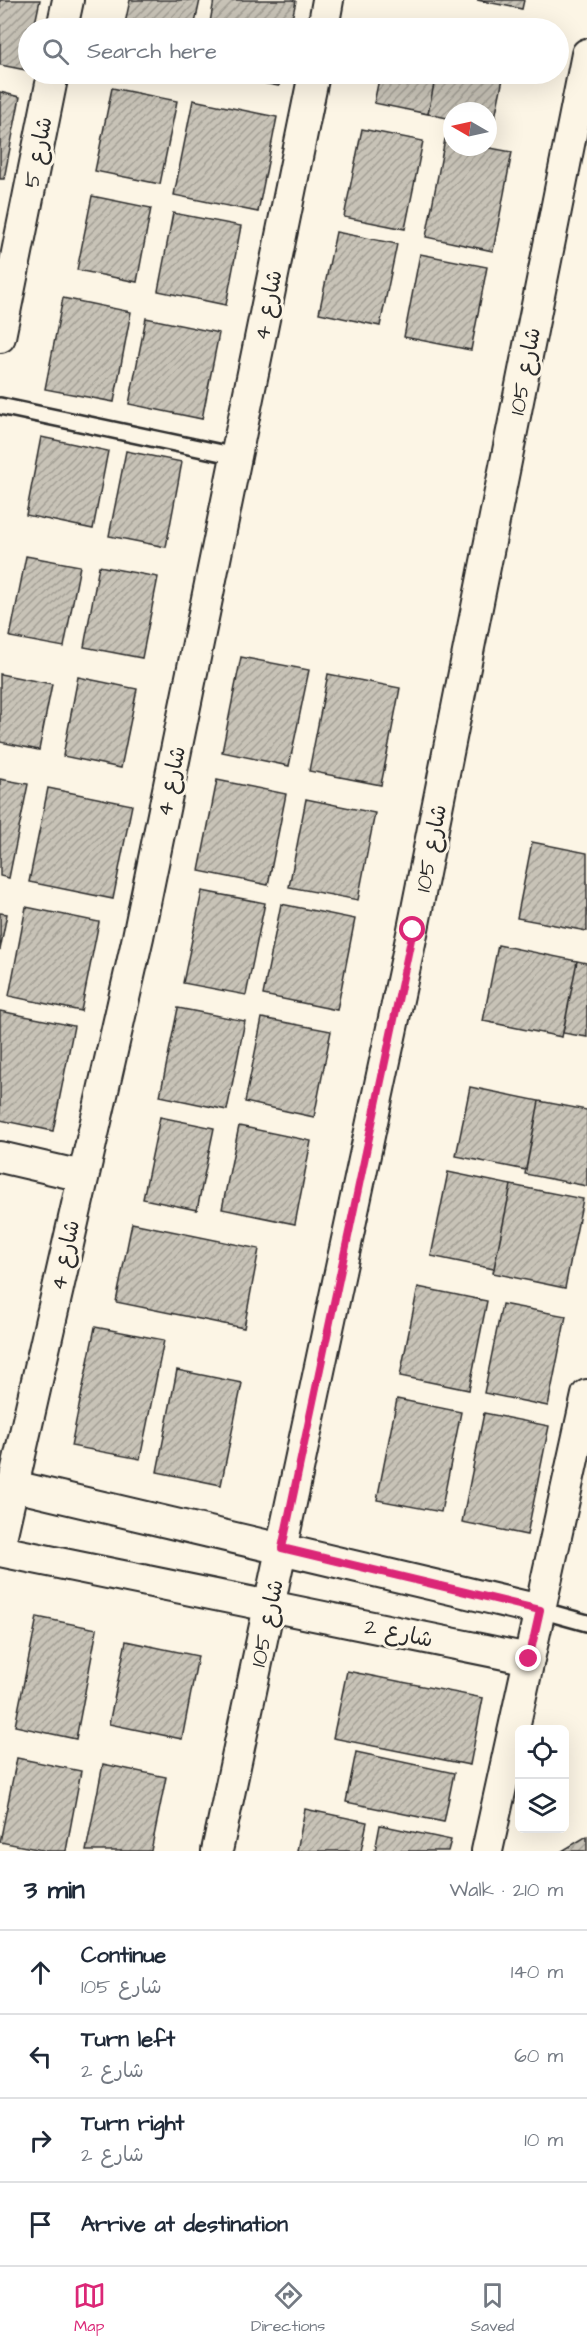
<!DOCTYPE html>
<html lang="en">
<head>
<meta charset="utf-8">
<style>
  body { margin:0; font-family:"Architects Daughter","Playpen Sans Arabic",sans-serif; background:#f6f6f7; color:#1f2937 }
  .controls { position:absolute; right:18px; bottom:18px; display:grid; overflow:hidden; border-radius:9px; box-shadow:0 6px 24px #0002 }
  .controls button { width:54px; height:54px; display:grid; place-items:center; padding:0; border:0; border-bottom:2px solid #e0e1e3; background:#fff; color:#1f2937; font:30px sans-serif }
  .compass { position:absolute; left:443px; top:102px; width:54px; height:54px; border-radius:50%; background:#fff; box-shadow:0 6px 24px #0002; rotate:279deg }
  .stop { position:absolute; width:18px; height:18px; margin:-14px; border:4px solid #db2777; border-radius:50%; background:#fff }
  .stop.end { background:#db2777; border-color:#fff; box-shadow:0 2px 6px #0008 }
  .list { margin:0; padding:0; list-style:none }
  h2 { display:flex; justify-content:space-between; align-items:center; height:78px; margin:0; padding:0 24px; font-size:26px }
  h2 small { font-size:20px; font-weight:400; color:#747a83 }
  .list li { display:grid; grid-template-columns:39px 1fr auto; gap:18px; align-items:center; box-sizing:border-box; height:84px; padding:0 24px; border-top:2px solid #e0e1e3 }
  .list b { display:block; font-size:22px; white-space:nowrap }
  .list p { margin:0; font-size:20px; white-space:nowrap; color:#747a83 }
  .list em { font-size:20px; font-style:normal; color:#747a83 }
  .icon { flex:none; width:33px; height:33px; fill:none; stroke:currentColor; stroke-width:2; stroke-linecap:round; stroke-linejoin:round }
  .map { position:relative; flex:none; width:587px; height:1851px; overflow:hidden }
  .search { position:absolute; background:#fff; box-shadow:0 6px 24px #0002; left:18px; right:18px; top:18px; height:66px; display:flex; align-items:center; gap:15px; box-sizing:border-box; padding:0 21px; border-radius:33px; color:#747a83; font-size:22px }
  .sheet { height:414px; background:#fff }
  nav { display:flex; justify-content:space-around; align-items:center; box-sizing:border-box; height:84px; border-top:2px solid #e0e1e3; background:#fff; font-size:16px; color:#747a83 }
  nav a { display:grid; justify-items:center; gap:3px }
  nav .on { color:#db2777 }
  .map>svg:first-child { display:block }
  .building { fill:url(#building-hatch); stroke:#2b2b2b; stroke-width:1.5 }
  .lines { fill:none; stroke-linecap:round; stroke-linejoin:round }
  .lane-casing { stroke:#2b2b2b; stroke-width:20 }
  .street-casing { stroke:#2b2b2b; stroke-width:34 }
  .lane { stroke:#fcf5e5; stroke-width:15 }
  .street { stroke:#fcf5e5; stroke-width:30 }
  .route { stroke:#db2777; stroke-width:8 }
  .labels { text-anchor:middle; stroke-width:6; stroke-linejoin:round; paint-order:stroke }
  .street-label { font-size:22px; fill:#2b2b2b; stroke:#fcf5e5 }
</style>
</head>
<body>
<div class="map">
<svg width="587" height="1851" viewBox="0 0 587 1851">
  <defs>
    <pattern id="building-hatch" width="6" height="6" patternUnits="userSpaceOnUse" patternTransform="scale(1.5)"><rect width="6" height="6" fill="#c8c3b7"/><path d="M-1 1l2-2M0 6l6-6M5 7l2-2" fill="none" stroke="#a39f95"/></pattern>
  </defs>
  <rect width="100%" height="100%" fill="#fcf5e5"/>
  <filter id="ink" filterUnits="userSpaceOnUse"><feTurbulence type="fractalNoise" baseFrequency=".0167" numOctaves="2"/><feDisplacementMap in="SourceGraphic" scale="12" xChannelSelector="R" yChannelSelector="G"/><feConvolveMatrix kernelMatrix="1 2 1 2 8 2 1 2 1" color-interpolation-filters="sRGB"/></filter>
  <g filter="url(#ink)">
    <path class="building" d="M0,0h40l-6,28h-6l-2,42 -26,-5z
      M130,0h70l-6,28h-70z
      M214,0h78l4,1 -6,27h-81z
      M477,0h47l-2,9z
      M216,74h65l-2,12z
      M380,74h56l-8,40 -54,-11z
      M436,74h68l-11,53 -5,-1v-15h-36v8l-24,-5z
      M112,88l65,13 -17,83 -65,-13z
      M0,92l20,5 -16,82h-4z
      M193,100l84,17 -19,95 -84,-17z
      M362,129l61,12 -18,88 -61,-12z
      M445,139l7,1v7h33l27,5 -19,99 -67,-14z
      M92,196l59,12 -14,74 -60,-12z
      M173,213l68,13 -15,79 -68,-14z
      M336,232l61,12 -17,82 -61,-13z
      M420,254l67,13 -16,83 -67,-13z
      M63,298l68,14 -17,90 -69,-13z
      M146,318l73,15 -17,86 -73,-15z
      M41,437l67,14 -15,78 -67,-14z
      M126,451l56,11 -16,85 -57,-11z
      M26,556l54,10 -16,81 -54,-10z
      M99,566l59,11 -16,81 -58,-11z
      M241,657l68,13 -20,96 -67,-14z
      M0,674l52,10 -13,66 -39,-8z
      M328,674l72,14 -19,97 -72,-14z
      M78,677l59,12 -16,79 -58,-12z
      M0,779l28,5 -19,94 -9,-2z
      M217,780l69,14 -18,91 -69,-14z
      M48,788l84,17 -19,94 -84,-17z
      M306,799l69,14 -17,87 -69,-13z
      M532,842l55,11v78l-70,-13z
      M202,891l63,12 -19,92 -63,-12z
      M281,904l74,15 -18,91 -74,-15z
      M26,907l73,15 -18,89 -72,-15z
      M0,913l7,1 -7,36z
      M498,945l79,16 -15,76 -79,-16z
      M577,961l10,2v74l-24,-4z
      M178,1008l67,13 -18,89 -67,-14z
      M0,1011l74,15 -21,105 -53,-11z
      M262,1018l69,13 -17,86 -69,-15z
      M470,1087l69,14 -13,69 -70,-14z
      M539,1101l48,9v76l-62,-12z
      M160,1117l54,11 -17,82 -54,-11z
      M239,1126l72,15 -16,83 -73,-15z
      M448,1172l63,13 -17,84 -63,-13z
      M511,1185l72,14 -18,89 -72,-15z
      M132,1223l127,26 -15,79 -128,-26z
      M418,1287l69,14 -18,89 -69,-14z
      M502,1304l64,12 -18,90 -64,-13z
      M95,1327l69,13 -24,119 -69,-13z
      M177,1370l65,13 -21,102 -64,-13z
      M397,1399l64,13 -20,100 -64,-12z
      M484,1413l65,13 -22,109 -65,-13z
      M37,1617l60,12 -21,110 -61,-13z
      M126,1641l72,15 -16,83 -73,-15z
      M347,1671l136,27 -13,67 -137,-27z
      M356,1752l98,21 -10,49 -98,-20z
      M17,1758l64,13 -15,80h-19l-47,-9z
      M103,1764l63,13 -15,74h-65z
      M305,1809l62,13 -6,29h-64z
      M380,1825l71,15 -3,11h-73z
      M587,1836v15h-25z"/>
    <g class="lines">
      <defs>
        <path id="lane" d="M0,406l236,50
          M540,1610l47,13"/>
        <path id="street" d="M62,28l6,-28
          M323,28l5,-28
          M0,337l53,-263
          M0,1157l82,19
          M14,1486l526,124
          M0,1543l138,-606 176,-863
          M0,1551l529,108
          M217,1851l196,-922 174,-875
          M487,1851l100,-456"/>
      </defs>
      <use href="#lane" class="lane-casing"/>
      <use href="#street" class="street-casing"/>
      <use href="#lane" class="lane"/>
      <use href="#street" class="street"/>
    </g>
  </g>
  <g class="lines" filter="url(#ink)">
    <path class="route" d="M413,930l-131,618 258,62 -11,49"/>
  </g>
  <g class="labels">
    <g class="street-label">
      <text transform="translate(37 152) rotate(-79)" y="8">شارع 5</text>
      <text transform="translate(267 305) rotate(-79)" y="8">شارع 4</text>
      <text transform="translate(524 371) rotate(-79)" y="8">شارع 105</text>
      <text transform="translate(170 781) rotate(-78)" y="8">شارع 4</text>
      <text transform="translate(430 848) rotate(-79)" y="8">شارع 105</text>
      <text transform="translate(64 1255) rotate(-78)" y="8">شارع 4</text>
      <text transform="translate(266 1623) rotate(-78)" y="8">شارع 105</text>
      <text transform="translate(399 1632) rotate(12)" y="8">شارع 2</text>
    </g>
  </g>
</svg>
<div class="controls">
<button><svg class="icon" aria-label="locate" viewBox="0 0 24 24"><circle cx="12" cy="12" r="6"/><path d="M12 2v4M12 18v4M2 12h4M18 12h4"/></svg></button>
<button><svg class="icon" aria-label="layers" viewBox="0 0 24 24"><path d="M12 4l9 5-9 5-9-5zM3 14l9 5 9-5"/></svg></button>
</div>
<svg class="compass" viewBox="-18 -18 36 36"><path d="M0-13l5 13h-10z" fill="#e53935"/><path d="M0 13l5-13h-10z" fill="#747a83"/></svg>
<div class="stop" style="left:413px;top:930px"></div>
<div class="stop end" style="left:529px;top:1659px"></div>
<div class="search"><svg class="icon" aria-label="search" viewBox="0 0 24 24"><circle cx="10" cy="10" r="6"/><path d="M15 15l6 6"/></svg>Search here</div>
</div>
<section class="sheet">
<h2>3 min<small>Walk · 210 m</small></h2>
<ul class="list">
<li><svg class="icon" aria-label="ahead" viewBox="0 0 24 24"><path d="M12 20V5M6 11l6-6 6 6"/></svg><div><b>Continue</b><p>شارع 105</p></div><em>140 m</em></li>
<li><svg class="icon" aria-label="left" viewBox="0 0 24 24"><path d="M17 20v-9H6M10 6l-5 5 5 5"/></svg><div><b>Turn left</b><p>شارع 2</p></div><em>60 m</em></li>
<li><svg class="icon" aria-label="right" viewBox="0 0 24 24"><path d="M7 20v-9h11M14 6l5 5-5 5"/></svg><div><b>Turn right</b><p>شارع 2</p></div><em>10 m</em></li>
<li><svg class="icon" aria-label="arrive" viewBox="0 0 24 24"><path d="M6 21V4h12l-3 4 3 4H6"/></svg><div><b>Arrive at destination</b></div></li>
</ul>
</section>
<nav>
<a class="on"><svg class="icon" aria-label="map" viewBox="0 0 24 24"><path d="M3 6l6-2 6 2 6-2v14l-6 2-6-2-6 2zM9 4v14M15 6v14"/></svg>Map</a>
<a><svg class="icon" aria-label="directions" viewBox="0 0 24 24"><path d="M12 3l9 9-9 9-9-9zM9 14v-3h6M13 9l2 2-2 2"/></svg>Directions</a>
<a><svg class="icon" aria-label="saved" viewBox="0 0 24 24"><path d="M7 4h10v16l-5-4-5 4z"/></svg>Saved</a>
</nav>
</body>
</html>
